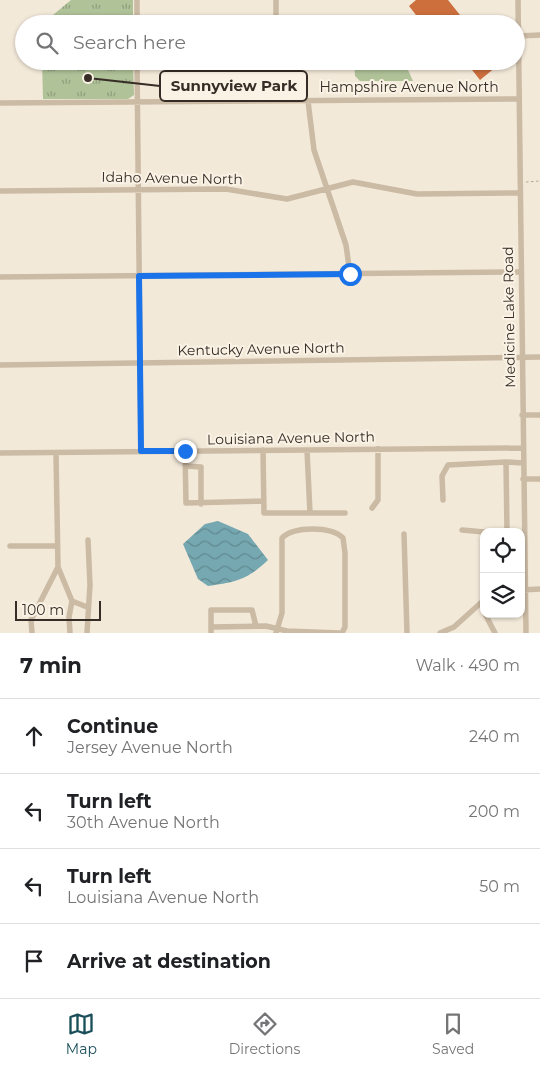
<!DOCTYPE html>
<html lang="en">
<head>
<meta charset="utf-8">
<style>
  body { margin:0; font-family:Montserrat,sans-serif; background:#f2f2f2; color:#202124 }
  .controls { position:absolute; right:15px; bottom:15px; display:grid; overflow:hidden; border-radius:10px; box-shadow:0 1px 4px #0004 }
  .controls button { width:45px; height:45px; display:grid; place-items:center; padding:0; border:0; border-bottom:1px solid #e0e0e0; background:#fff; color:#202124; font:25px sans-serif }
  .scale { position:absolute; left:15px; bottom:12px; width:86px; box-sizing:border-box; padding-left:5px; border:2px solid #362d26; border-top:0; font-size:14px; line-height:18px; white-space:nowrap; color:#362d26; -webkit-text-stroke:4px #faf3e5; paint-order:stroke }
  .stop { position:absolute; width:15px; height:15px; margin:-11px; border:4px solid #1a73e8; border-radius:50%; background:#fff }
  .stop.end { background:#1a73e8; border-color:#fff; box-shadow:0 1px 5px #0008 }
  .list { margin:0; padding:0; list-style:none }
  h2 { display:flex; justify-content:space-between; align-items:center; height:65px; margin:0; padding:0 20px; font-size:21px }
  h2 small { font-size:16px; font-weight:400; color:#757577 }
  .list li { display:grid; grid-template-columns:32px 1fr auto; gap:15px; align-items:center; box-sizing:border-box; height:75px; padding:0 20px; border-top:1px solid #e0e0e0 }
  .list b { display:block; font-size:19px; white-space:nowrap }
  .list p { margin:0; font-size:16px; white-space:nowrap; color:#757577 }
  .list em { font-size:16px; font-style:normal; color:#757577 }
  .icon { flex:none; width:28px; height:28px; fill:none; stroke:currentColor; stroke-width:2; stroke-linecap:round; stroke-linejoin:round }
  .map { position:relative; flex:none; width:540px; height:633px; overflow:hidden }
  .search { position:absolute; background:#fff; box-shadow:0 1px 4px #0004; left:15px; right:15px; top:15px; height:55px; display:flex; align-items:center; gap:12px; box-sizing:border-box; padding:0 18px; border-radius:28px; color:#757577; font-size:19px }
  .sheet { height:365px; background:#fff }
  nav { display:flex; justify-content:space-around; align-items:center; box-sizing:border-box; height:70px; border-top:1px solid #e0e0e0; background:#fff; font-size:14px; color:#757577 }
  nav a { display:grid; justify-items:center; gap:2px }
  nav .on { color:#1a4f5a }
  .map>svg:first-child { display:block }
  .green { fill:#b0c298 }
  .park { fill:url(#park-tufts) }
  .water { fill:url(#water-waves) }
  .building { fill:#cc6f3d }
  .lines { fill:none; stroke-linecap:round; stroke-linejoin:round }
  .path { stroke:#b7a48e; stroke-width:1; stroke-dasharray:2.5 2.5; stroke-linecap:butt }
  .minor { stroke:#cbbaa4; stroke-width:5.5 }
  .route { stroke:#1a73e8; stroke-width:6 }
  .labels { text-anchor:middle; stroke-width:4; stroke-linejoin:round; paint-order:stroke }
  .street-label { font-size:14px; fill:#362d26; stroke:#faf3e5 }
  .leader { fill:none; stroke:#362d26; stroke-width:2 }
  .callout-dot { fill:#362d26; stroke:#faf3e5; stroke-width:2 }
  .callout { fill:#faf3e5; stroke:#362d26; stroke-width:2 }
  .callout-label { font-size:15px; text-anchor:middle; font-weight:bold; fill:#362d26 }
</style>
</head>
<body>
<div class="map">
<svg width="540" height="633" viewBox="0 0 540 633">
  <defs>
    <pattern id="park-tufts" width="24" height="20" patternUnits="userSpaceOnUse" patternTransform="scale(1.25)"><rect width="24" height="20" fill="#b0c298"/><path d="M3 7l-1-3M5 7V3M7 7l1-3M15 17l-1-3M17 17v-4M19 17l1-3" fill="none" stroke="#909e7c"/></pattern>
    <pattern id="water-waves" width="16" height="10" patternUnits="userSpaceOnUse" patternTransform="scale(1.25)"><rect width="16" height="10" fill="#76a8b1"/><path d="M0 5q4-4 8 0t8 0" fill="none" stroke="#628990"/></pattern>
  </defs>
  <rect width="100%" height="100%" fill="#f3e9d9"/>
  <path class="green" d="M354,61h50l9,20h-53l-5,-5z"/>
  <path class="park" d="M71,0h62v24h-91z
    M42,61h91l1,34 -6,4h-85z"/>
  <path class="water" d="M218,521l30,13 20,26c-21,20 -32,22 -60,26l-10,-7 -15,-35 22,-20z"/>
  <path class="building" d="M416,0h32l12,15 -4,3 4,6h-37l-14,-18z
    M465,61h26l5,6 -16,13z"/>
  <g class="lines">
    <path class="path" d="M526,182l14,-1"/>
    <path class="minor" d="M137,0v24
      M276,0v24
      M518,0l8,633
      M137,23l139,-1
      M519,36l21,-1
      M137,61l4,390
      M276,61v40
      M308,101l6,49 32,95 4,29
      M0,103l519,-4
      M0,191l226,-2 61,10 66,-17 64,12 103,-1
      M0,277l520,-5
      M0,365l540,-8
      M522,415h18
      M263,450l1,63h46l-3,-63
      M185,451l1,52 77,-2
      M0,453l523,-5
      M56,453l2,114 14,34 -3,16 1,16
      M185,466l16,1v37
      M523,479h17
      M443,500l-1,-24 6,-11 58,-3
      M372,508l6,-8v-51
      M310,513h35
      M462,530l22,2
      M507,532l-1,-70 17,1
      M404,534l3,99
      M10,546h47
      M522,590l18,-1
      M72,601l15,6
      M485,614l10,19
      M211,627l55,-1 21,5 52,2
      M32,633l-1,-13 27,-53
      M87,633l3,-48 -2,-45
      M211,633v-23h41l4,16
      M276,633l6,-20v-75c12,-12 49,-12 61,0l2,15v74l-3,6
      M440,633l14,-6 30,-27"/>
  </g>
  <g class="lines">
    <path class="route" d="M185,451h-44l-2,-175 211,-2"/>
  </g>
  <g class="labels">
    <g class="street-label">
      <text x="409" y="92">Hampshire Avenue North</text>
      <text transform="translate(172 178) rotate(1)" y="5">Idaho Avenue North</text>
      <text transform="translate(509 317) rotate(-91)" y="5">Medicine Lake Road</text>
      <text transform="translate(261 349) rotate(-1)" y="5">Kentucky Avenue North</text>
      <text transform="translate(291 438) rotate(-1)" y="5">Louisiana Avenue North</text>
    </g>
  </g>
  <path class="leader" d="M88 78L160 86"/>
  <circle class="callout-dot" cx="88" cy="78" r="5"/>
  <rect class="callout" x="160" y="71" width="147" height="30" rx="5"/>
  <g class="callout-label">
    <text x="234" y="91">Sunnyview Park</text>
  </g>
</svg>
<div class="controls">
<button><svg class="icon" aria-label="locate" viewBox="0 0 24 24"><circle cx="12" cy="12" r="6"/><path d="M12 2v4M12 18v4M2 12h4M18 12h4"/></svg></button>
<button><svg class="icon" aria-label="layers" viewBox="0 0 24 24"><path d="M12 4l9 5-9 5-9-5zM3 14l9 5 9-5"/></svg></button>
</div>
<div class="scale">100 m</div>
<div class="stop" style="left:350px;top:274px"></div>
<div class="stop end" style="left:185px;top:451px"></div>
<div class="search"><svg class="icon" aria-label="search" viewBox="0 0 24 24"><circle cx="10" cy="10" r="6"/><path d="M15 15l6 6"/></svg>Search here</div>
</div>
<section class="sheet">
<h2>7 min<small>Walk · 490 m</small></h2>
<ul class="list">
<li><svg class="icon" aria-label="ahead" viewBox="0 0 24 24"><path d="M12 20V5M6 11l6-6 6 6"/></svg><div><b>Continue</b><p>Jersey Avenue North</p></div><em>240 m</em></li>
<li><svg class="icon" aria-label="left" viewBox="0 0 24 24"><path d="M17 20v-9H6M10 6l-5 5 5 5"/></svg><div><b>Turn left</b><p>30th Avenue North</p></div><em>200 m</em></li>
<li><svg class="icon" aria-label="left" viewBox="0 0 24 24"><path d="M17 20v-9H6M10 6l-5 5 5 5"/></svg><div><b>Turn left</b><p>Louisiana Avenue North</p></div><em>50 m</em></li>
<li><svg class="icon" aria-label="arrive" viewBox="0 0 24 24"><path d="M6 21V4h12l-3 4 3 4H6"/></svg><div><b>Arrive at destination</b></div></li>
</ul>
</section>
<nav>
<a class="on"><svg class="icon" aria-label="map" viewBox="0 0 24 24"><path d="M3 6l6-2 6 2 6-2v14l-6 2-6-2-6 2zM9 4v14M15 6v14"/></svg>Map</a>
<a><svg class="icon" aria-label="directions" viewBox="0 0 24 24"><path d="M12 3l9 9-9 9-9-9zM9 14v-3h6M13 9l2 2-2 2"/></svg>Directions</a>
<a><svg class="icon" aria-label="saved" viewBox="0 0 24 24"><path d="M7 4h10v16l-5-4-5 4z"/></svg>Saved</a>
</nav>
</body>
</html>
